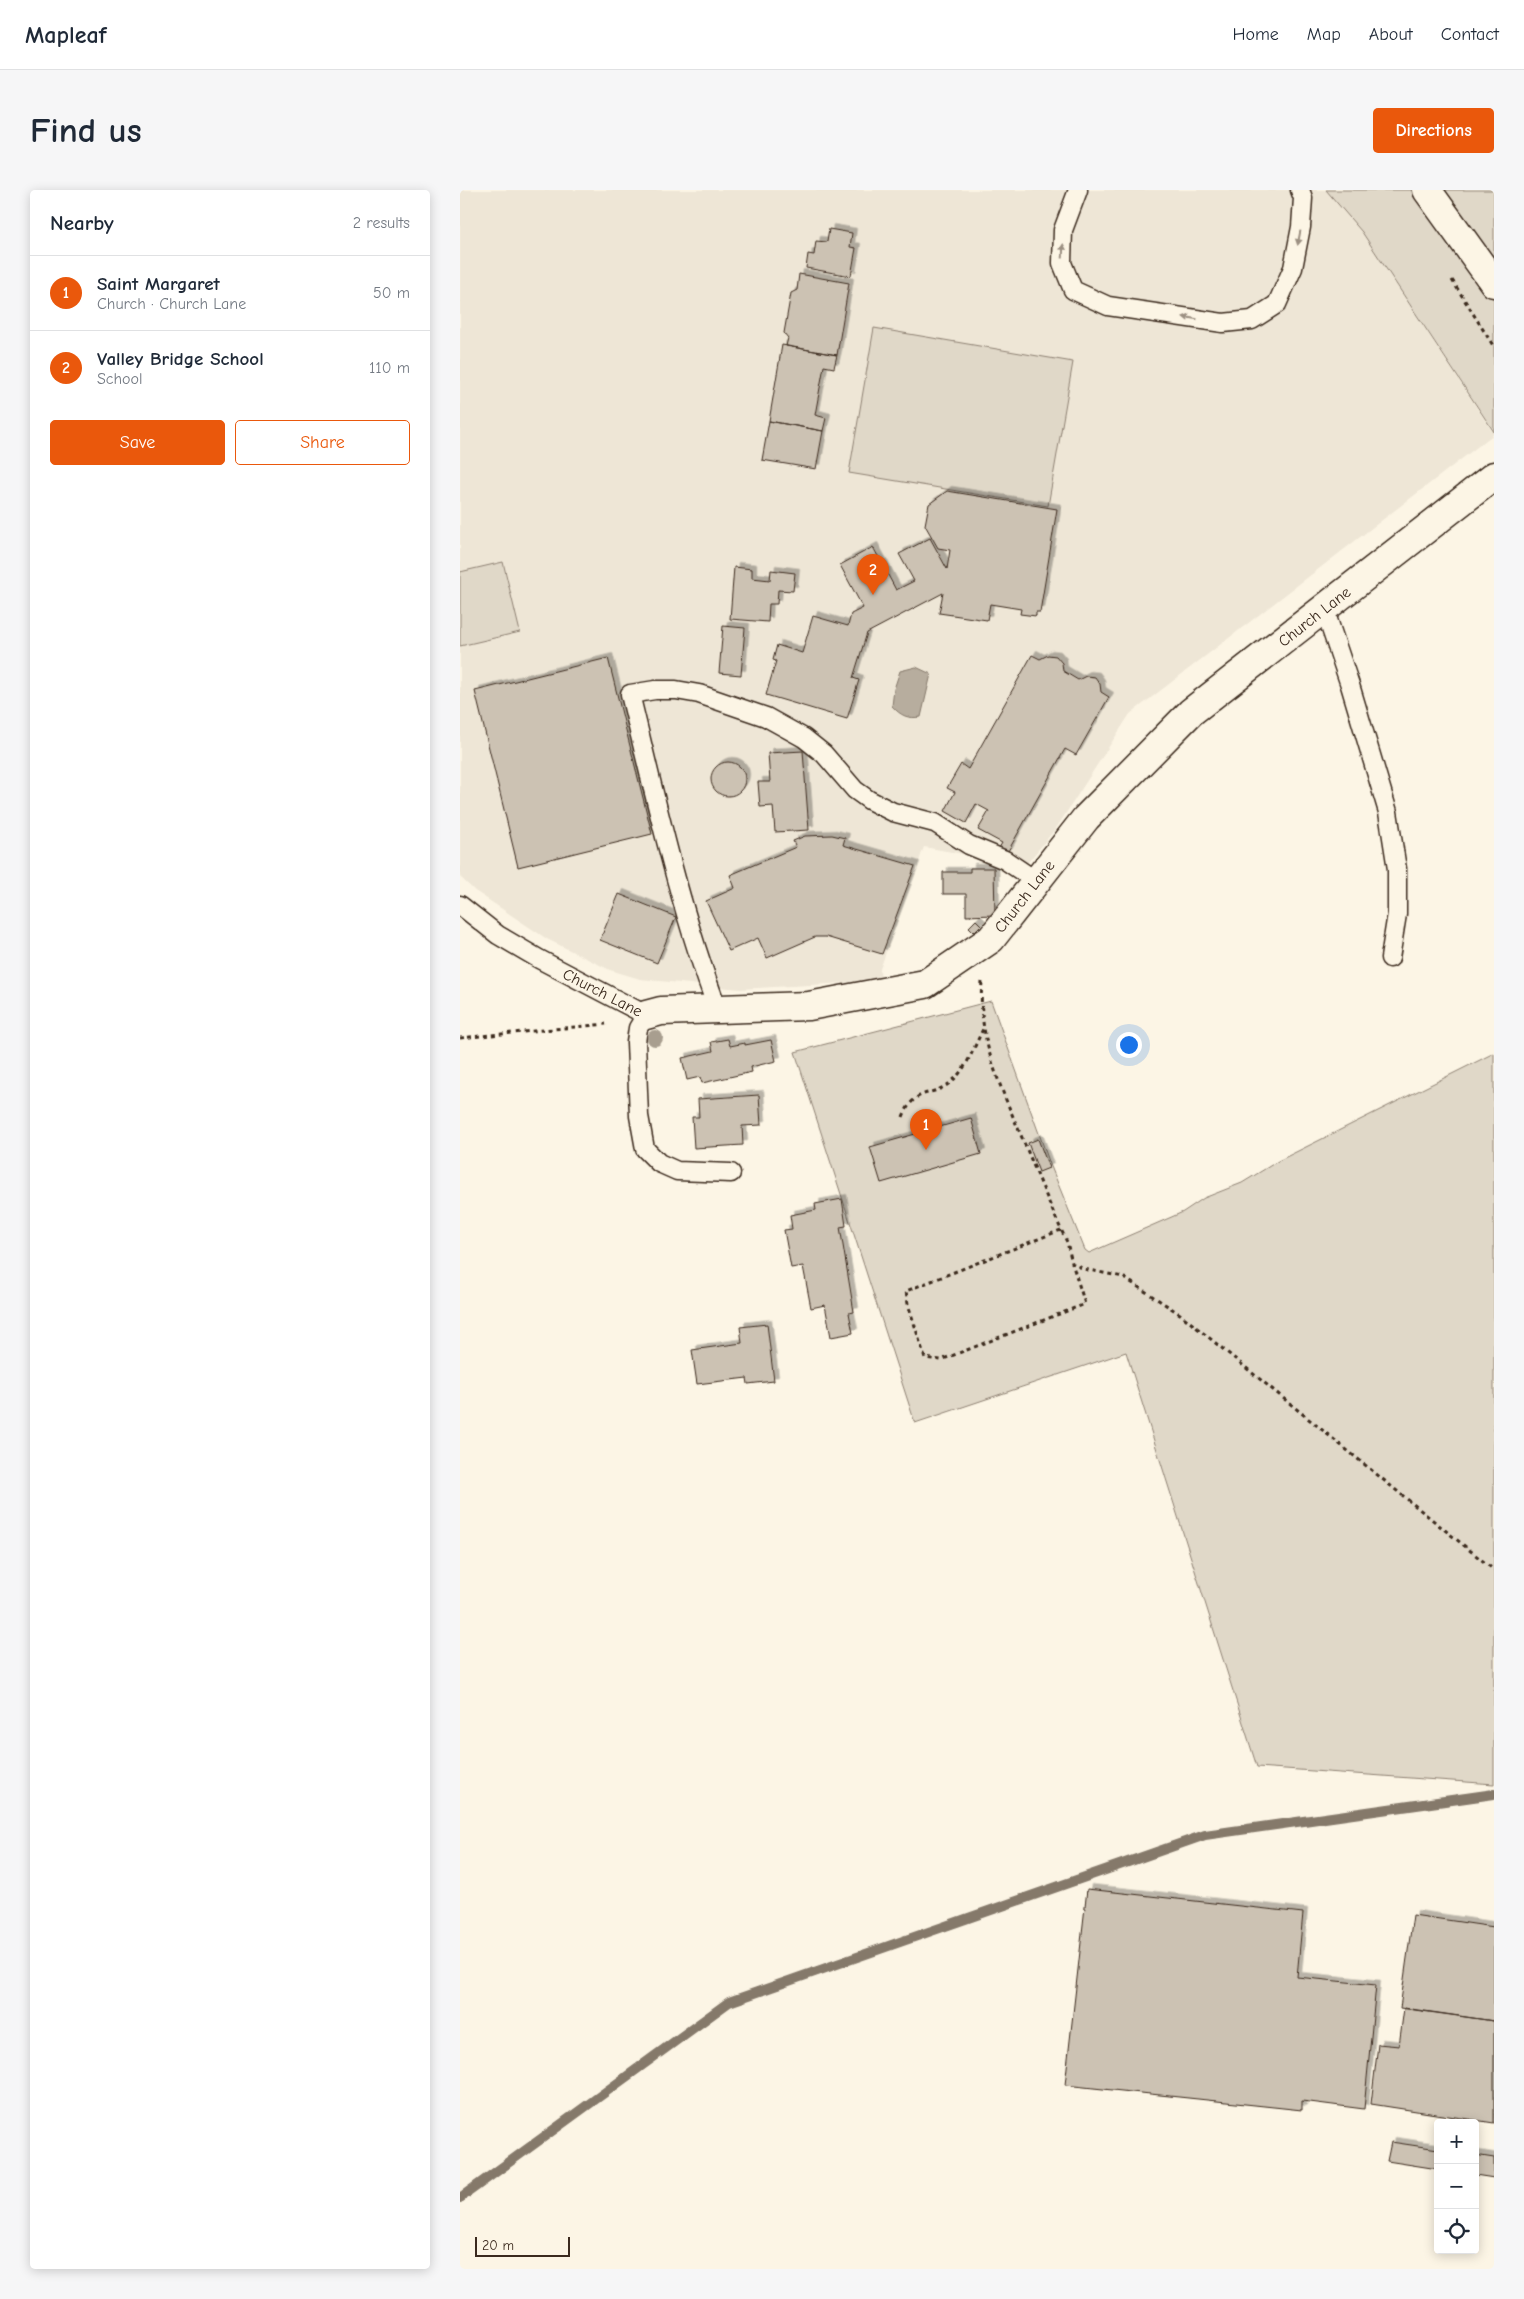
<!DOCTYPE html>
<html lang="en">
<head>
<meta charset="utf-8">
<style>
  body { margin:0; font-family:"Comic Neue",sans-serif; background:#f6f6f7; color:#1f2937 }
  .controls { position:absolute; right:15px; bottom:15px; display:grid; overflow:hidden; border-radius:5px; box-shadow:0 2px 12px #0003 }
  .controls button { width:45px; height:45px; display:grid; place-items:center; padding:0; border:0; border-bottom:1px solid #e0e1e3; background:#fff; color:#1f2937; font:25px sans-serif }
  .scale { position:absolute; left:15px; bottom:12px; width:95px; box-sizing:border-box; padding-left:5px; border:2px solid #3b2a1e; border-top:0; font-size:14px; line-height:18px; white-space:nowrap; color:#3b2a1e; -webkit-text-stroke:4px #fcf5e5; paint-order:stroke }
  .you { position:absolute; left:668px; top:854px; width:18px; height:18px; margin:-12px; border:4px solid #fff; border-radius:50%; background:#1a73e8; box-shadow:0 0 0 8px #1a73e833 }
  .badge { display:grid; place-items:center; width:32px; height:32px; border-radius:50%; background:#ea580c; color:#fff; font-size:16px; font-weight:700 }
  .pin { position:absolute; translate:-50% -41px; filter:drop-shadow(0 1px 2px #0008) }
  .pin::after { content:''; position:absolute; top:26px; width:18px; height:15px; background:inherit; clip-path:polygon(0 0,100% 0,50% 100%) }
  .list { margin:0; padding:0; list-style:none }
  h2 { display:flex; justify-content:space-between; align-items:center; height:65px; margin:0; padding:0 20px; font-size:21px }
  h2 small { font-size:16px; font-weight:400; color:#747a83 }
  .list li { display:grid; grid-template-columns:32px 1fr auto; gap:15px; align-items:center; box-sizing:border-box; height:75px; padding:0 20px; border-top:1px solid #e0e1e3 }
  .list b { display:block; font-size:19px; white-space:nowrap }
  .list p { margin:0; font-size:16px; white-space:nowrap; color:#747a83 }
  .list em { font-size:16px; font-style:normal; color:#747a83 }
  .actions { display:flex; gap:10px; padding:15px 20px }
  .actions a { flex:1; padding:11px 0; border:1px solid #ea580c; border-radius:5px; text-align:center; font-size:18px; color:#ea580c }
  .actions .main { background:#ea580c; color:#fff }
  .icon { flex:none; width:28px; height:28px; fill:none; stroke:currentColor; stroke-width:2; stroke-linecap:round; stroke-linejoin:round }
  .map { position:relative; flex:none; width:1034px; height:2079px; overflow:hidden; border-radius:5px }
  header { display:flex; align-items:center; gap:30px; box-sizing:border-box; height:70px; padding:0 25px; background:#fff; border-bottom:1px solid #e0e1e3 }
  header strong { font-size:24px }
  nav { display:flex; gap:28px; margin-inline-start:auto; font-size:18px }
  .intro { display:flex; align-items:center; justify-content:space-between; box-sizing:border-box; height:120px; padding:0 30px }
  h1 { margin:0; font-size:35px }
  .button { padding:12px 22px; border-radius:5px; background:#ea580c; color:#fff; font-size:18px; font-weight:700 }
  main { display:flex; gap:30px; padding:0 30px }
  aside { flex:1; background:#fff; border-radius:5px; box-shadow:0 2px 12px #0003 }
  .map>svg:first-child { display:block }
  .built { fill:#eee6d6 }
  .green { fill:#e0d8c8; stroke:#8e8173 }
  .water { fill:#b7ad9e; stroke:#85796b }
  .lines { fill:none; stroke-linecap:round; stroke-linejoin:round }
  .stream { stroke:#85796b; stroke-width:10 }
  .building { fill:#ccc2b3; stroke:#3b2a1e; filter:url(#shadow) }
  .service-casing { stroke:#3b2a1e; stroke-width:21 }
  .minor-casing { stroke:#3b2a1e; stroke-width:31 }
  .primary-casing { stroke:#3b2a1e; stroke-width:31 }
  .path { stroke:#3b2a1e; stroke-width:3; stroke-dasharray:4 4; stroke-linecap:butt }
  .service { stroke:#fcf5e5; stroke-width:18 }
  .minor { stroke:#fcf5e5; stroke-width:28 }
  .primary { stroke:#fcf5e5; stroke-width:28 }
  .tree { fill:#a89e8f }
  .oneway { fill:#9c9082 }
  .labels { text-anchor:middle; stroke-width:4; stroke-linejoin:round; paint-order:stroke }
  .street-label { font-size:16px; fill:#3b2a1e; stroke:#fcf5e5 }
</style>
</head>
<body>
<header>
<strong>Mapleaf</strong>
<nav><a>Home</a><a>Map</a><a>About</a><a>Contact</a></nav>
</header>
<div class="intro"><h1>Find us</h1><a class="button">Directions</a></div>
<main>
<aside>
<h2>Nearby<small>2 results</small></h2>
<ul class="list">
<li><span class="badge">1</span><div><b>Saint Margaret</b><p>Church · Church Lane</p></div><em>50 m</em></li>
<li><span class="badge">2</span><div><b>Valley Bridge School</b><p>School</p></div><em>110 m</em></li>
</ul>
<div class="actions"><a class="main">Save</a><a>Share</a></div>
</aside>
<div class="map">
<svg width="1034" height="2079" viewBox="0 0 1034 2079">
  <defs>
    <filter id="shadow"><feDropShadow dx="4.5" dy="-4.5" stdDeviation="0" flood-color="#0004"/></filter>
  </defs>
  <rect width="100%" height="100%" fill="#fcf5e5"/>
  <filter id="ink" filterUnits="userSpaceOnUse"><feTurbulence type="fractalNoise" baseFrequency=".02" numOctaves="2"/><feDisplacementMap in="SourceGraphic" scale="10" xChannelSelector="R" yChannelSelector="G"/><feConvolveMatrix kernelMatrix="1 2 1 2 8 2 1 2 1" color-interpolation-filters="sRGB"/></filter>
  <g filter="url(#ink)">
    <path class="built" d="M0,0h866l36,42 132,202 -364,280 -73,113 -42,51 -14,-13 -10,-6 -67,-12 -44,122 1,12 -141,8 -100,-10 -30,-9 -63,-31 -72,-48 -15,-14z"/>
    <path class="green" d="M866,0h168v242l-132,-200z
      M414,138l199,34 -25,144 -199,-33z
      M43,372l17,70 -60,14v-74z
      M531,811l59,163 35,86 4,3 94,-41 21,-14 38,-15 36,-22 216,-108v731l-237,-17 -131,-415 -211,71 -120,-371z"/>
    <path class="water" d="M456,477l15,7 -10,43c-13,2 -20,-1 -29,-11l2,-17 6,-18z"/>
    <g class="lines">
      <path class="stream" d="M0,2008l269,-196 476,-167 289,-41"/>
    </g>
    <path class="building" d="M369,39l23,4 -2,14 6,1 -5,28 -45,-8 2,-14 6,1 2,-14 11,1z
      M339,84l50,9 -12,72 -51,-9 2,-8 -4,-5 7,-40 6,-3z
      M322,155l55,10 -3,13 -10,-2 -9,49 11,3 -3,13 -54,-10z
      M309,231l54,10 -7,38 -54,-9z
      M487,301l110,18 -17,103h-4v4l-16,-2 1,-5 -31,-5 -3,16 -48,-7 4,-20 -76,40 -14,45 6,2 -12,39 -81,-24 10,-34 -3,-1 4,-15 25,8 11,-37 35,10 3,-12 12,-6 -23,-43 33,-18 23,43 18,-9 -15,-27 31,-16 17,31 3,-19 -12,-2 -13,-23 4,-21z
      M274,377l18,2v9l18,2 1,-10 24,3 -2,18 -15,-1 -1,14h-8l-1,18 -38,-3z
      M263,436l22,2 -4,47 -22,-2z
      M572,465l8,4 8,-4 8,1 6,7 1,8 15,9 8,-4 9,1 5,7 1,8 8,5 -33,58 -11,-6 -58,104 -8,-5 3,-5 -24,-13 11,-19 -13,-7 -10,19 -21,-12 10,-19 -8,-4 14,-24 7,5z
      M148,468l44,176 -134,33 -43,-176z
      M343,561l6,79 -34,2 -2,-26 -13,1 -2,-25h12l-2,-29z
      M251 589a17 17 0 1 1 34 0a17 17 0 1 1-34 0Z
      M372,645l13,3 -2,7 72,21 -33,88 -56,-17h-11l-48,21 -9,-20 -29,13 -23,-50 29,-13 -5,-13 66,-28 -3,-6 12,-5z
      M510,678h24l1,47 -29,1v-22h-23v-22h27z
      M159,704l57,23 -19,46 -57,-23z
      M516,730l5,5 -7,7 -5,-5z
      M268,849l2,7 15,-3v2l26,-5 5,21 -25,6 1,5 -50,11 -2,-6 -13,3 -5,-22 31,-7 -2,-9z
      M299,905l2,30 -19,1 1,19 -49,3 -2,-31h7l-1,-18z
      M511,928l10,36 -100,29 -11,-36z
      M578,949l11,29 -10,4 -11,-29z
      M382,1009l4,27 -6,1 14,85 -5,1 4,20 -22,4 -6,-32 -14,3 -8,-42 -12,2 -7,-38 8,-1 -2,-14 26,-5 -1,-6z
      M307,1134l7,57 -26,3 -1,-6 -50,6 -5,-34 50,-7 -2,-16z
      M627,1699l216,24 -6,64 79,8 -12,124 -62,-8v9l-237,-25z
      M953,1725l81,12v94l-94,-13z
      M944,1818l90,13v102l-123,-19 7,-60 21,2z
      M931,1952l47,7v20l-51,-8z
      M1015,1965l19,3v20l-19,-3z"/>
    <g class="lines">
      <defs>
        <path id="service" d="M618,0l-15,40 -1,33 11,27 35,16 115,17 29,-3 25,-16 16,-36 8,-41 2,-29 -3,-8
          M864,418l26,77 38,127 9,57v45l-7,44
          M0,715l38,30 41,24 107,56 -8,13 -2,14 3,74 6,33 14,14 18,8 54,2
          M258,820c-39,-103 -62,-210 -88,-316l25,-4h21l23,4 67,23 38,21 20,16 31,36 14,10 24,12 42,11 34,22 36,15 31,21"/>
        <path id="minor" d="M186,825l15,-4 148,-5 116,-22 66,-45 95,-121 105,-106 303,-236"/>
        <path id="primary" d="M967,0l67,93"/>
      </defs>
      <use href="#service" class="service-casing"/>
      <use href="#minor" class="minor-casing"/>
      <use href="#primary" class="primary-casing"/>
      <path class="path" d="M992,90l42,67
        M522,792c-5,57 19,106 41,158 14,34 28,69 44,102l5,21 12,6 39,8 57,37 314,256
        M0,848l146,-14
        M443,927c13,-32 28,-18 48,-35 16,-13 23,-35 32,-53
        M601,1040l-155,61 2,13 17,54 16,2 144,-56 -13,-41"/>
      <use href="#service" class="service"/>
      <use href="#minor" class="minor"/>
      <use href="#primary" class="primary"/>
    </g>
    <circle class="tree" cx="195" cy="848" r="8"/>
    <defs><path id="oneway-solid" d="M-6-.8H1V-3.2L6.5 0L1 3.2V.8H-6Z" transform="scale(1.25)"/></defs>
    <g class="oneway">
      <use href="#oneway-solid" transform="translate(839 48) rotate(101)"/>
      <use href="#oneway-solid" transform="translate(603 61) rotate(-88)"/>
      <use href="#oneway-solid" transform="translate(730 128) rotate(-171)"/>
    </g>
  </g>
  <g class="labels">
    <g class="street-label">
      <text transform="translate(854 426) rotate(-38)" y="6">Church Lane</text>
      <text transform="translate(564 706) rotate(-52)" y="6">Church Lane</text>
      <text transform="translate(143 802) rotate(27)" y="6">Church Lane</text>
    </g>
  </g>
</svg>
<div class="controls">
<button>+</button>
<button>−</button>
<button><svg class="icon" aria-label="locate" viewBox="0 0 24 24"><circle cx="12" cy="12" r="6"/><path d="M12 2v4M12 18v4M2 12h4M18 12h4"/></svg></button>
</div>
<div class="scale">20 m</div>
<div class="you"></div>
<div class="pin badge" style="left:466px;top:960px">1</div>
<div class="pin badge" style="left:413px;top:405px">2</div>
</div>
</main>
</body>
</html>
